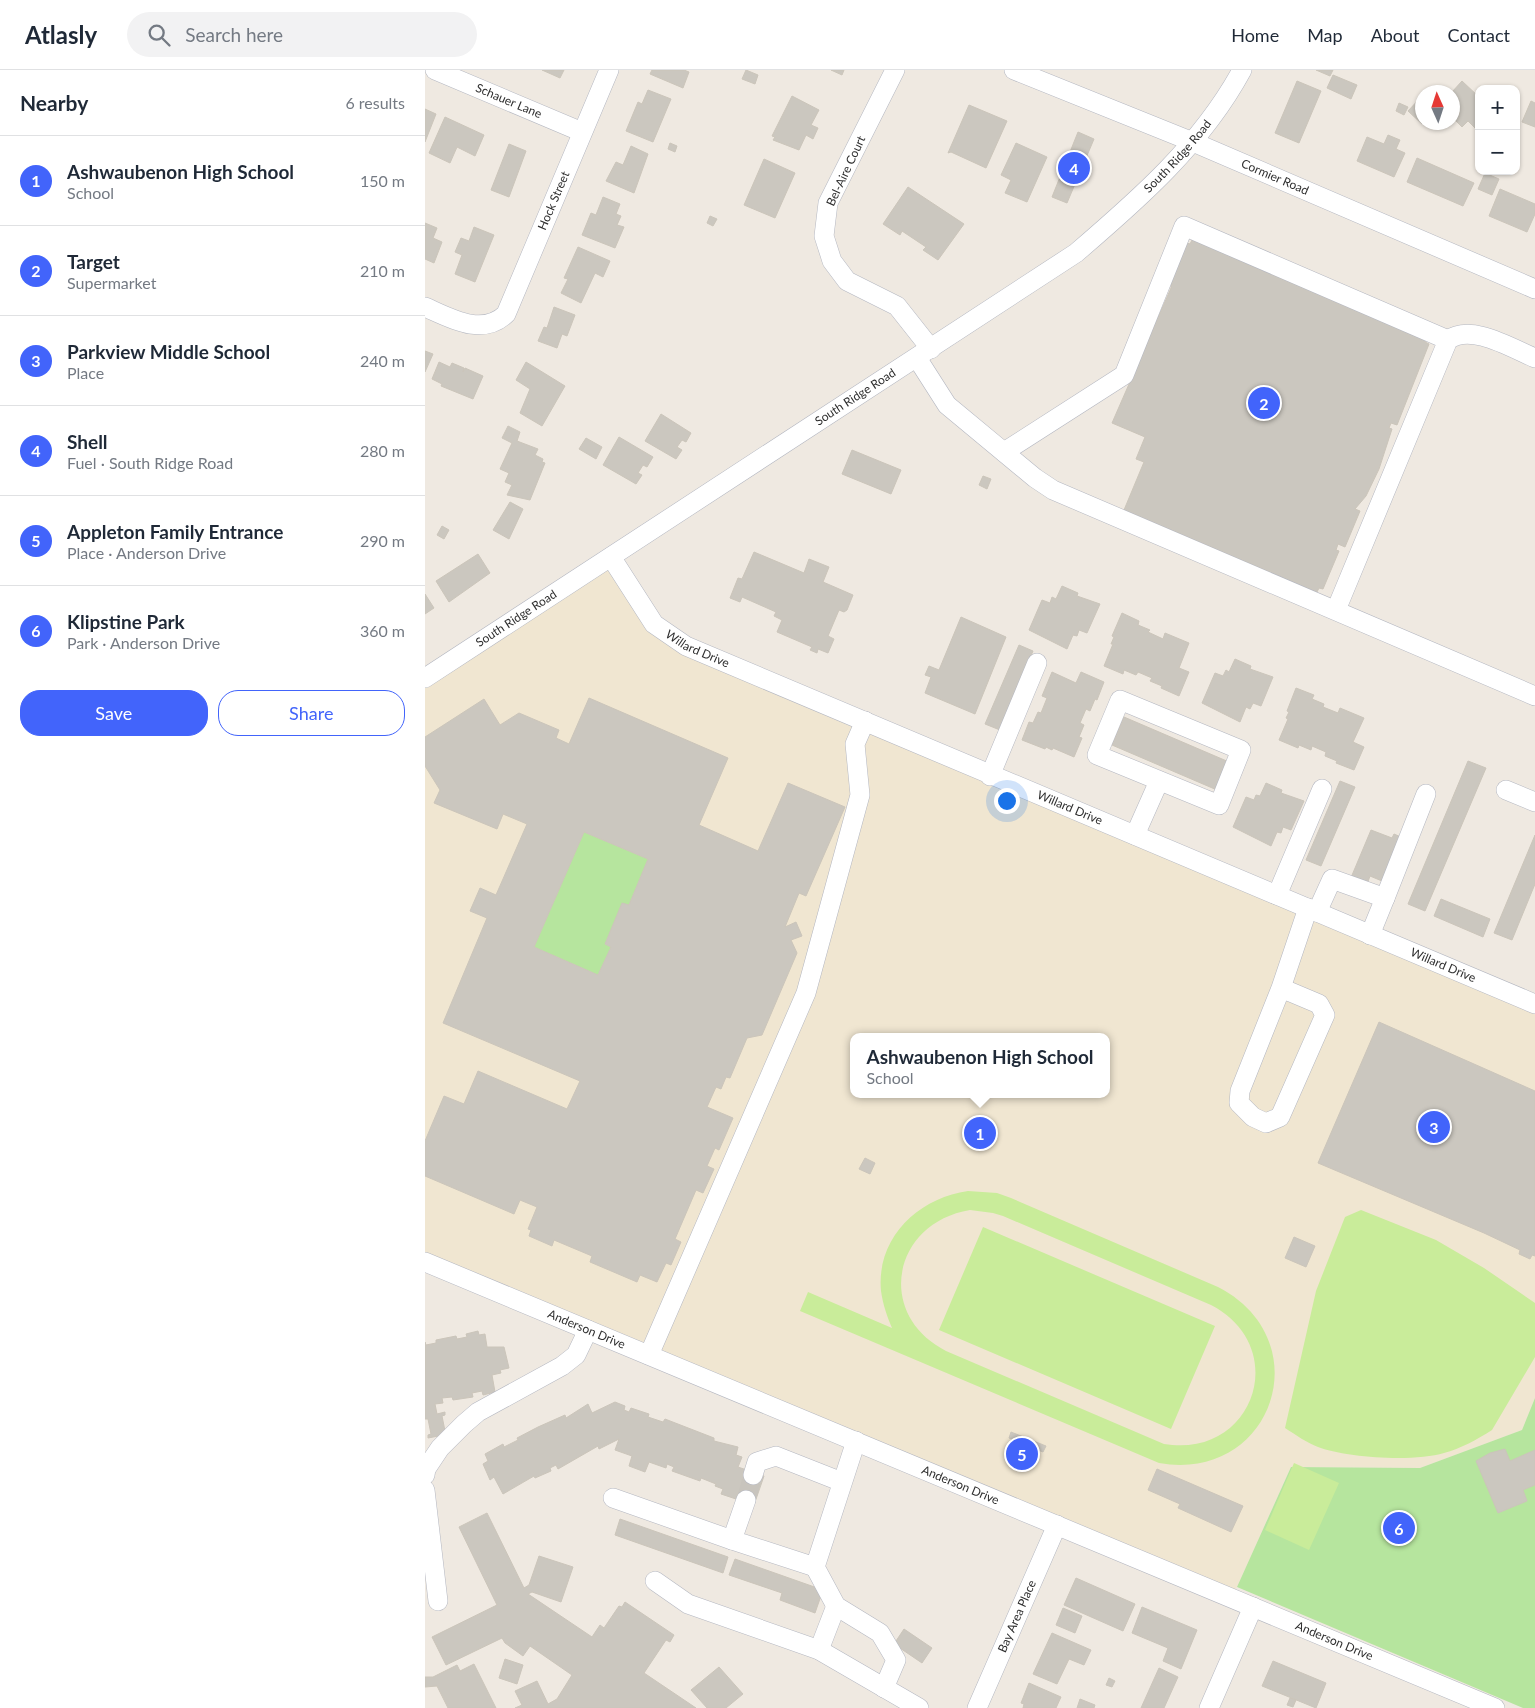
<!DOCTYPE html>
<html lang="en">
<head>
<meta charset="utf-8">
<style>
  body { margin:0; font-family:Lato,sans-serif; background:#f2f2f3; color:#1f2937 }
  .controls { position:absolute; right:15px; top:15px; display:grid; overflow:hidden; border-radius:10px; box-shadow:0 1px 4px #0004 }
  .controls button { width:45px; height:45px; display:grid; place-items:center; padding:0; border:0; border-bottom:1px solid #e0e1e3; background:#fff; color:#1f2937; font:25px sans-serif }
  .compass { position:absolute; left:990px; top:15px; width:45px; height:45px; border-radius:50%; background:#fff; box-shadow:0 1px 4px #0004; rotate:357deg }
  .you { position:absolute; left:581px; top:730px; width:18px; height:18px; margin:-12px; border:4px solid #fff; border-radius:50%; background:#1a73e8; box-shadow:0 0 0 8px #1a73e833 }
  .badge { display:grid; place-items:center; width:32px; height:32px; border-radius:50%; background:#4264fb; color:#fff; font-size:16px; font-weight:700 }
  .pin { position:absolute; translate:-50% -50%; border:2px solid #fff; box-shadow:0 1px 5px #0006 }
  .popup { position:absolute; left:425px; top:963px; width:260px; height:65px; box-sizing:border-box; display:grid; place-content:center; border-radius:10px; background:#fff; filter:drop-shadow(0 1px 4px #0005); font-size:16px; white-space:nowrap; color:#747a83 }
  .popup b { font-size:19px; color:#1f2937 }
  .popup::after { content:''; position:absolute; left:50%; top:100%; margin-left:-10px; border:10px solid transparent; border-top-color:#fff }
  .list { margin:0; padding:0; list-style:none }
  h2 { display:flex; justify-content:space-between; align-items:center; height:65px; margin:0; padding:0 20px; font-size:21px }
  h2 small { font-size:16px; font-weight:400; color:#747a83 }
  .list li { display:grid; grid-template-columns:32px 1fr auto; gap:15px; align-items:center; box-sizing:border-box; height:90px; padding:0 20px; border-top:1px solid #e0e1e3 }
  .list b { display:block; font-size:19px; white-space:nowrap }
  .list p { margin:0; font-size:16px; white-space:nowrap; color:#747a83 }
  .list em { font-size:16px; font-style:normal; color:#747a83 }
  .actions { display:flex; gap:10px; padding:15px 20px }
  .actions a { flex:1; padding:11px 0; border:1px solid #4264fb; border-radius:20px; text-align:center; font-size:18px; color:#4264fb }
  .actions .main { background:#4264fb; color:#fff }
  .icon { flex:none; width:28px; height:28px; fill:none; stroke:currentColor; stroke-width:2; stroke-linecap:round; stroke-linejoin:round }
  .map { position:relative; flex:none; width:1110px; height:1638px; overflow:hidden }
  header { display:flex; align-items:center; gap:30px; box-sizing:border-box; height:70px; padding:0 25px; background:#fff; border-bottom:1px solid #e0e1e3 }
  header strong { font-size:24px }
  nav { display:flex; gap:28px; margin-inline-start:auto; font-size:18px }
  .search { width:350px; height:45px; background:#f2f2f3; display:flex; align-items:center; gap:12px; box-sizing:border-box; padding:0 18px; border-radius:28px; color:#747a83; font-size:19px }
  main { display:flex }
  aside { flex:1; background:#fff }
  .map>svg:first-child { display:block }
  .education { fill:#f0e6d1; fill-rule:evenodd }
  .green { fill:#b6e59e }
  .pitch { fill:#c9ec9a; fill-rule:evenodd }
  .building { fill:#cbc7bf; stroke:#cbc5ba; fill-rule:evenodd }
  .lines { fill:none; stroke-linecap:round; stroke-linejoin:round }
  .minor-tunnel { stroke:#c8c4bd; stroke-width:19; stroke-dasharray:19 9; stroke-linecap:butt }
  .minor-casing { stroke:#b4b7c1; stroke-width:20 }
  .minor { stroke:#fff; stroke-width:19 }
  .labels { text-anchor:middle; stroke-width:4; stroke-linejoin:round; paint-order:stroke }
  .street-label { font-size:12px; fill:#2e2e2e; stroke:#fff }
</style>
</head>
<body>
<header>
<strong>Atlasly</strong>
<div class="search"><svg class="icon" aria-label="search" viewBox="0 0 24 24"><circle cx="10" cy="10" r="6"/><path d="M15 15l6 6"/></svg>Search here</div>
<nav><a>Home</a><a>Map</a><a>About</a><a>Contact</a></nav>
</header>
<main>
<aside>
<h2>Nearby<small>6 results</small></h2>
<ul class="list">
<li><span class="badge">1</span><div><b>Ashwaubenon High School</b><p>School</p></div><em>150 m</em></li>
<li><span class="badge">2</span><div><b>Target</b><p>Supermarket</p></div><em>210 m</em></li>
<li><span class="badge">3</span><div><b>Parkview Middle School</b><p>Place</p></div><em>240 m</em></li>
<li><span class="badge">4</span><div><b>Shell</b><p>Fuel · South Ridge Road</p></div><em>280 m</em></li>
<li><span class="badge">5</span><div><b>Appleton Family Entrance</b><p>Place · Anderson Drive</p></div><em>290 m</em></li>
<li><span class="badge">6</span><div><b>Klipstine Park</b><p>Park · Anderson Drive</p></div><em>360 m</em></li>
</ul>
<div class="actions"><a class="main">Save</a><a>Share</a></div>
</aside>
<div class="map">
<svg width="1110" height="1638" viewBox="0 0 1110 1638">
  <rect width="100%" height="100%" fill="#efe9e1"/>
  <path class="education" d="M186,487l43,67 881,380v394l-13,32 -102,38 -129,-1 -54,120 -8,10 -804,-335v-584zM429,967h252v57h-252z"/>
  <path class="green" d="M159,762l64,27 -19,46 -7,-1 -17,40 6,3 -13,28 -64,-28z
    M1110,1328v310h-12l-286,-121 54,-120 129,1 102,-38z"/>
  <path class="pitch" d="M543,1121l29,2 14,5 207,89c103,53 55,196 -59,176l-359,-152 8,-19 84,36c-5,-12 -9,-23 -11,-37 -5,-53 37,-93 87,-100zM545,1140l23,3 10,3 208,89c81,42 43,154 -47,139l-218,-93c-71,-36 -54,-128 24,-141z
    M936,1140l75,30 48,28 51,35v54l-43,73c-14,9 -32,19 -48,23 -30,9 -97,5 -126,-6 -11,-4 -22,-12 -33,-19l31,-137 29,-74z
    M558,1157l232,99 -44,103 -232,-99z
    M869,1393l45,20 -30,67 -44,-20z"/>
  <path class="building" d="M117,0h22l-4,8z
    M227,0h32l5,2 -6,16 -33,-14z
    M321,0l12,5 -3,9 -13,-5z
    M406,0h13l-2,5z
    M891,0h17l-3,6z
    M908,5l24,10 -6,14 -24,-11z
    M872,11l24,10 -22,52 -24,-10z
    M1037,11l17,16v31l-2,2 -9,-9 -6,6 -7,-7 5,-7 -7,-7 -1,-14z
    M223,20l23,9 -18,43 -27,-11 12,-29 4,2z
    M367,26l27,14 -8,15 7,3 -5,11 -7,-4 -7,15 -26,-10 2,-3 -3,-1z
    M996,27l2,25 -1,2 -14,-13z
    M1106,31l4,2v24l-13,-5z
    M974,33l9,4 -4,8 -8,-4z
    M544,35l38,16 -21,47 -35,-16 -3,1z
    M0,39l11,5 -11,28z
    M20,47l39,18 -9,21 -18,-9 -7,16 -21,-10z
    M653,62l16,7 -27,64 -15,-6z
    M963,65l12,5 -4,9 9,4 -11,24 -37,-16 10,-24 17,7z
    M245,73l7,3 -2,6 -7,-3z
    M591,73l31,14 -20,45 -22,-9 6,-13 -10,-5z
    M84,74l17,7 -17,46 -18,-7z
    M206,76l17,8 -14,39 -28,-12 10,-19 7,3z
    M992,88l57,25 -11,23 -56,-24z
    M339,89l31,14 -20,45 -31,-13z
    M1060,103l14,6 -7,16 -14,-6z
    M483,117l56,37 -26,36 -15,-10 3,-3 -24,-16 -2,4 -17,-11z
    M1075,119l35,15v10l-8,18 -38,-16z
    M178,127l17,7 -4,10 5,2 -4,9 7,2 -9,21 -33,-13 9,-22 5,2z
    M285,146l7,3 -4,7 -6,-3z
    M0,153l12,5 -4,10 9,4 -8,21 -9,-4z
    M49,157l20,8 -19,47 -20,-8 7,-19 -7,-3 6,-14 8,3z
    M772,169l43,22 186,78 -1,3 4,2 -32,81 -6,-2 -2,5 3,1 -13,40 -13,27 -11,13 5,2 -15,36 -7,-3 -2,6 3,1 -16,38 -4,-1 -2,4 -193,-82 20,-48 -8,-3 9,-22 -33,-14 59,-135v-6l16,-39 3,1 2,-4 3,2z
    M153,177l32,14 -7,16 -8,-4 -14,30 -20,-10 7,-14 -4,-1z
    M129,237l21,8 -8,21 -5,-2 -5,14 -19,-7 6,-14 3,1z
    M0,281l8,3 -8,18z
    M14,292l11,5 2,-4 12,5 -1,4 2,-4 18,8 -10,23 -32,-13 1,-2 -10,-5z
    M101,292l39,24 -23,40 -22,-13 10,-24 -14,-9z
    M236,344l30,19 -5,9 -4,-2 -5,7 5,3 -6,9 -31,-18z
    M83,356l12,6 -3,9 21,8 -3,6 8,4 -1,3 3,1 -15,37 -23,-5 5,-10 -7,-3 4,-9 -9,-4 12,-26 -10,-5z
    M194,367l34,20 -6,10 -4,-2 -5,8 4,2 -6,9 -33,-19z
    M161,368l16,9 -6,12 -17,-10z
    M427,380l49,20 -10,24 -49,-20z
    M558,406l8,3 -4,10 -8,-4z
    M85,432l13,7 -14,30 -16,-9z
    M17,456l7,4 -5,9 -7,-4z
    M329,482l50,21 5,-14 20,8 -6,15 30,13 -6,15 -3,2 -5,-2 -11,26 6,3 -6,14 -10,-4 -1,4 -7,-3 2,-3 -35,-15 5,-12 -8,-4 2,-4 -34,-15 -2,5 -10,-4 8,-20 4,1z
    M53,484l12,19 -41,29 -13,-21z
    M637,516l16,7 -1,3 23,8 -13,29 -8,-3 -2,6 -4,-1 -6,14 -38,-19 13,-30 8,3 2,-6 4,2z
    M0,524l9,14 -9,6z
    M697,543l17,8 -1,4 12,5 -2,2 15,7 2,-6 24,10 -10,25 10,4 -10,24 -18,-8 1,-2 -12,-5 2,-3 -14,-6 -2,3 -12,-5 -1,4 -19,-8 9,-22h-2l3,-7 -2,-1z
    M536,547l45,20 -31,77 -50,-21 6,-16 -6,-2 4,-9 10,4z
    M594,575l14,6 -33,79 -15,-6z
    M810,589l16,7 -1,3 23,8 -12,29 -8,-3 -3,6 -4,-2 -6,15 -38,-19 13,-30 8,3 3,-6 3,2z
    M627,602l24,11 5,-11 23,10 -7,18 -2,-1 -5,12 -4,-2 -6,14 4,2 -5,12 3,1 -8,19 -21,-9 -1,2 -6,-3 -1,2 -23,-9 7,-18 4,1 5,-11 3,1 6,-15 -5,-2z
    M871,618l18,7 -2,4 12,5 -1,3 15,6 2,-5 24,10 -11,24 11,5 -10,23 -18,-7 1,-2 -12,-5 1,-4 -14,-6 -1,4 -12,-5 -1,3 -19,-8 9,-21 -2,-1 3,-6 -2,-1z
    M164,628l139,60 -29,67 59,26 30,-68 57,24 -39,89 -7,-3 -14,34 11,-5 6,14 -11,4 6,13 -35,82 -15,3 -17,40 -4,-1 -5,12 -5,-2 -9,20 26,11 -14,32 -4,-2 -8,18 7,3 -11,24 -7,-3 -21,49 6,3 -10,23 -5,-2 -9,19 -17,-7 -3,7 -47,-20 2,-6 -38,-16 -2,6 -23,-10 2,-6 -3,-1 9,-22 -17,-7 -6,14 -89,-38v-35l19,-45 20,8 14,-33 89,38 13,-28 -137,-58 44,-105 -17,-7 10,-23 16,7 31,-71 -24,-10 -6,15 -63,-26 6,-13 -15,-24v-29l59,-38 16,26 19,-12 40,17 -3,8 13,6zM159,762l64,27 -19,46 -7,-2 -17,41 6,3 -13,28 -64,-28z
    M699,647l105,45 -12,28 -105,-45z
    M1043,691l18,7 -61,143 -17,-7z
    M915,711l15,6 -34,79 -15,-6z
    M841,713l16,7 -1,3 23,8 -13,29 -8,-3 -2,6 -4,-1 -6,14 -38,-19 13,-30 8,3 2,-5 4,1z
    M946,760l21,8 2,-4 7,3 -19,44 -12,-5 -4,11 -16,-7z
    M1110,765v49l-23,56 -18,-7z
    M1016,829l49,20 -7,18 -49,-21z
    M954,952l156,69v165l-3,-1 -2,4 -11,-5 1,-4 -36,-17 -166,-70z
    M440,1088l10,5 -5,11 -11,-5z
    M869,1167l21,9 -9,21 -21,-9z
    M53,1261l1,4 6,-1 2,13h17l5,21 -9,2 1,3 -9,2 3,17 -12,3 -1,-4 -10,2 1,4 -20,3 -1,-3 -10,1 1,5 -8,1 2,10 8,-2v3l-3,1 3,15 4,3 -21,4v-3l3,-1 -3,-15h-3v-77l1,3 10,-2v-3l20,-4 1,3 10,-2 -1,-3z
    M190,1332l10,4 -1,4 5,2 2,-4 18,6 -1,3 15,5 2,-3 49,19v3l24,6 -2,8 6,2 -4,10 26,9 -10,29 -33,-11 2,-5 -8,-3 1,-2 -15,-6 -1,3 -28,-10 2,-4 -7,-3 -1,4 -17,-6 -4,10 -16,-6 3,-10 -17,-6 4,-11 -20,10 -1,-3 -40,23 -2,-4 -6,3 1,3 -16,7 -1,-2 -31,18 -9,-17 -4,3 -7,-16 5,-3 -3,-7 18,-10 1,3 14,-7 -1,-2 21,-11 27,-12 1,3 22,-14 4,9z
    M586,1362l35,14 -3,6 -34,-14z
    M593,1373l15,6 -6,14 -14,-6z
    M1080,1379l5,12 25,-11v35l-12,5 4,11 -29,12 -22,-52 14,-8z
    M732,1399l86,37 -12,26 -53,-24 2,-4 -32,-14z
    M62,1443l37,75 5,-3 10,-29 34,11 -12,35 -29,-10 -4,2 64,43 8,-12 4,3 15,-22 3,1 3,-5 49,33 -4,7 -4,-2 -22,33 52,35h-181l7,-3 -7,-14 22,-10 11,23 9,-5 15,-24 -42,-29 -7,10 -18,-13 -3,-5 -56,27 -14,-28 65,-32 -38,-78z
    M195,1449l108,38 -5,16 -108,-38z
    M310,1489l88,31 -8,23 -35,-13 2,-7 -53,-18z
    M651,1508l59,26 -12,27 -59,-26z
    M717,1537l55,23 -16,39 -18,-8 5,-13 -36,-15z
    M638,1538l19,8 -7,17 -19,-8z
    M479,1559l28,19 -10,15 -28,-19z
    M627,1563l39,17 -7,15 -15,-6 -12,25 -24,-10z
    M80,1589l18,6 -6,19 -18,-6z
    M848,1591l53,22 -10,25 -54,-22z
    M49,1594l22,44h-48l-11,-22 -12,1v-10h8l24,-12 3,6z
    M294,1597l24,27 -17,14h-19l-16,-18z
    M734,1598l19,9 -14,31h-23z
    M684,1608l6,3 -3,6 -6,-2z
    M604,1613l32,14 -5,11h-33l1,-4 -3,-1z
    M865,1628l6,2 -3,7 -6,-2z
    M655,1629l15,6 -1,3h-17z"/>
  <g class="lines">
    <path class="minor-tunnel" d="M321,1430l7,-25"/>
    <defs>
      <g id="minor">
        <path id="s1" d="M10,0l147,62"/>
        <path d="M470,0l-67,133 -4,33 8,25 15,20 50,25 34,43"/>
        <path id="s2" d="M589,0l179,72 342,147"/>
        <path id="s3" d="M0,237c25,11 57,30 81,7l103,-244"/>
        <path d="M492,288l30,47 88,73 18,12 482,206"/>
        <path d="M579,382l120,-77 60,-149 264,114"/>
        <path id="s4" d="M186,487l43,67 32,22 849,358"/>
        <path d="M911,540l112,-270c23,-17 63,8 87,18"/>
        <path id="s5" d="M0,608l651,-425c63,-54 126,-109 166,-183"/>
        <path d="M695,630l121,50 -22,55 -122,-50z"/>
        <path d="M565,706l47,-113"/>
        <path d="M1081,720l29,12"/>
        <path d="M710,765l24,-54"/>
        <path d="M852,825l45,-106"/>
        <path d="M960,828l41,-104"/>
        <path d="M892,842l15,-33 53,19 -15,37"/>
        <path d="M856,918l38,16 6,11 -45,102 -14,6 -13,-6 -14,-14 1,-12 41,-103 27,-80"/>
        <path id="s6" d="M0,1192l1070,446"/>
        <path d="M224,1285l157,-362 54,-198 -5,-51 10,-23"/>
        <path d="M431,1371l-41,126 21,39 44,27 16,27 -12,28"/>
        <path d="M0,1405l1,-6 14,-21 24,-24 14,-12 84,-46 14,-11 12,-25"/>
        <path d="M328,1405l4,-13 19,-6 66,26"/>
        <path d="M0,1420l13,111"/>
        <path d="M188,1428l119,42"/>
        <path d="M321,1430l-14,40 83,27"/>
        <path d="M230,1511l33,23 131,46 100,58"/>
        <path d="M394,1580l17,-44"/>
        <path id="s7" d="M552,1638l80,-183"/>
        <path d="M784,1638l44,-101"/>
      </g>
    </defs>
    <use href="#minor" class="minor-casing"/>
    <use href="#minor" class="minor"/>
  </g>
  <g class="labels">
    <g class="street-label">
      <text dy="4" stroke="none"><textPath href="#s1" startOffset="80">Schauer Lane</textPath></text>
      <text dy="4" stroke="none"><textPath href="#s5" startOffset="918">South Ridge Road</textPath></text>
      <text transform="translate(421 101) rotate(-65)" y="4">Bel-Aire Court</text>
      <text dy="4" stroke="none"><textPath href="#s2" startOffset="282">Cormier Road</textPath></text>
      <text dy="4" stroke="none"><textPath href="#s3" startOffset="210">Hock Street</textPath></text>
      <text dy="4" stroke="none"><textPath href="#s5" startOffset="514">South Ridge Road</textPath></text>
      <text dy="4" stroke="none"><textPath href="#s5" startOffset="109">South Ridge Road</textPath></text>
      <text dy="4" stroke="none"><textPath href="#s4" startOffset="130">Willard Drive</textPath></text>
      <text dy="4" stroke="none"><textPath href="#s4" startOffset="535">Willard Drive</textPath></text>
      <text dy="4" stroke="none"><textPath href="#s4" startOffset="940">Willard Drive</textPath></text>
      <text dy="4" stroke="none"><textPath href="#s6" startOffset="175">Anderson Drive</textPath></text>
      <text dy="4" stroke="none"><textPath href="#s6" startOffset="580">Anderson Drive</textPath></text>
      <text dy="4" stroke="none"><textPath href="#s7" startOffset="100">Bay Area Place</textPath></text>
      <text dy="4" stroke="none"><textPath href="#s6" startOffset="985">Anderson Drive</textPath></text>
    </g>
  </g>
</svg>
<div class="controls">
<button>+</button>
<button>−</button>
</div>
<svg class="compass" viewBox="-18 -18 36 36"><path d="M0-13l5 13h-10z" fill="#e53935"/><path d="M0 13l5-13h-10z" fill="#747a83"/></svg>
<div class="you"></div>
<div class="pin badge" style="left:555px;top:1063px">1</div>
<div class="popup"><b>Ashwaubenon High School</b>School</div>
<div class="pin badge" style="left:839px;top:333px">2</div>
<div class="pin badge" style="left:1009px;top:1057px">3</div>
<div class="pin badge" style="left:649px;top:98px">4</div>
<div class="pin badge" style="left:597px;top:1384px">5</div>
<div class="pin badge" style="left:974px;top:1458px">6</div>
</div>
</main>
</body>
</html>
